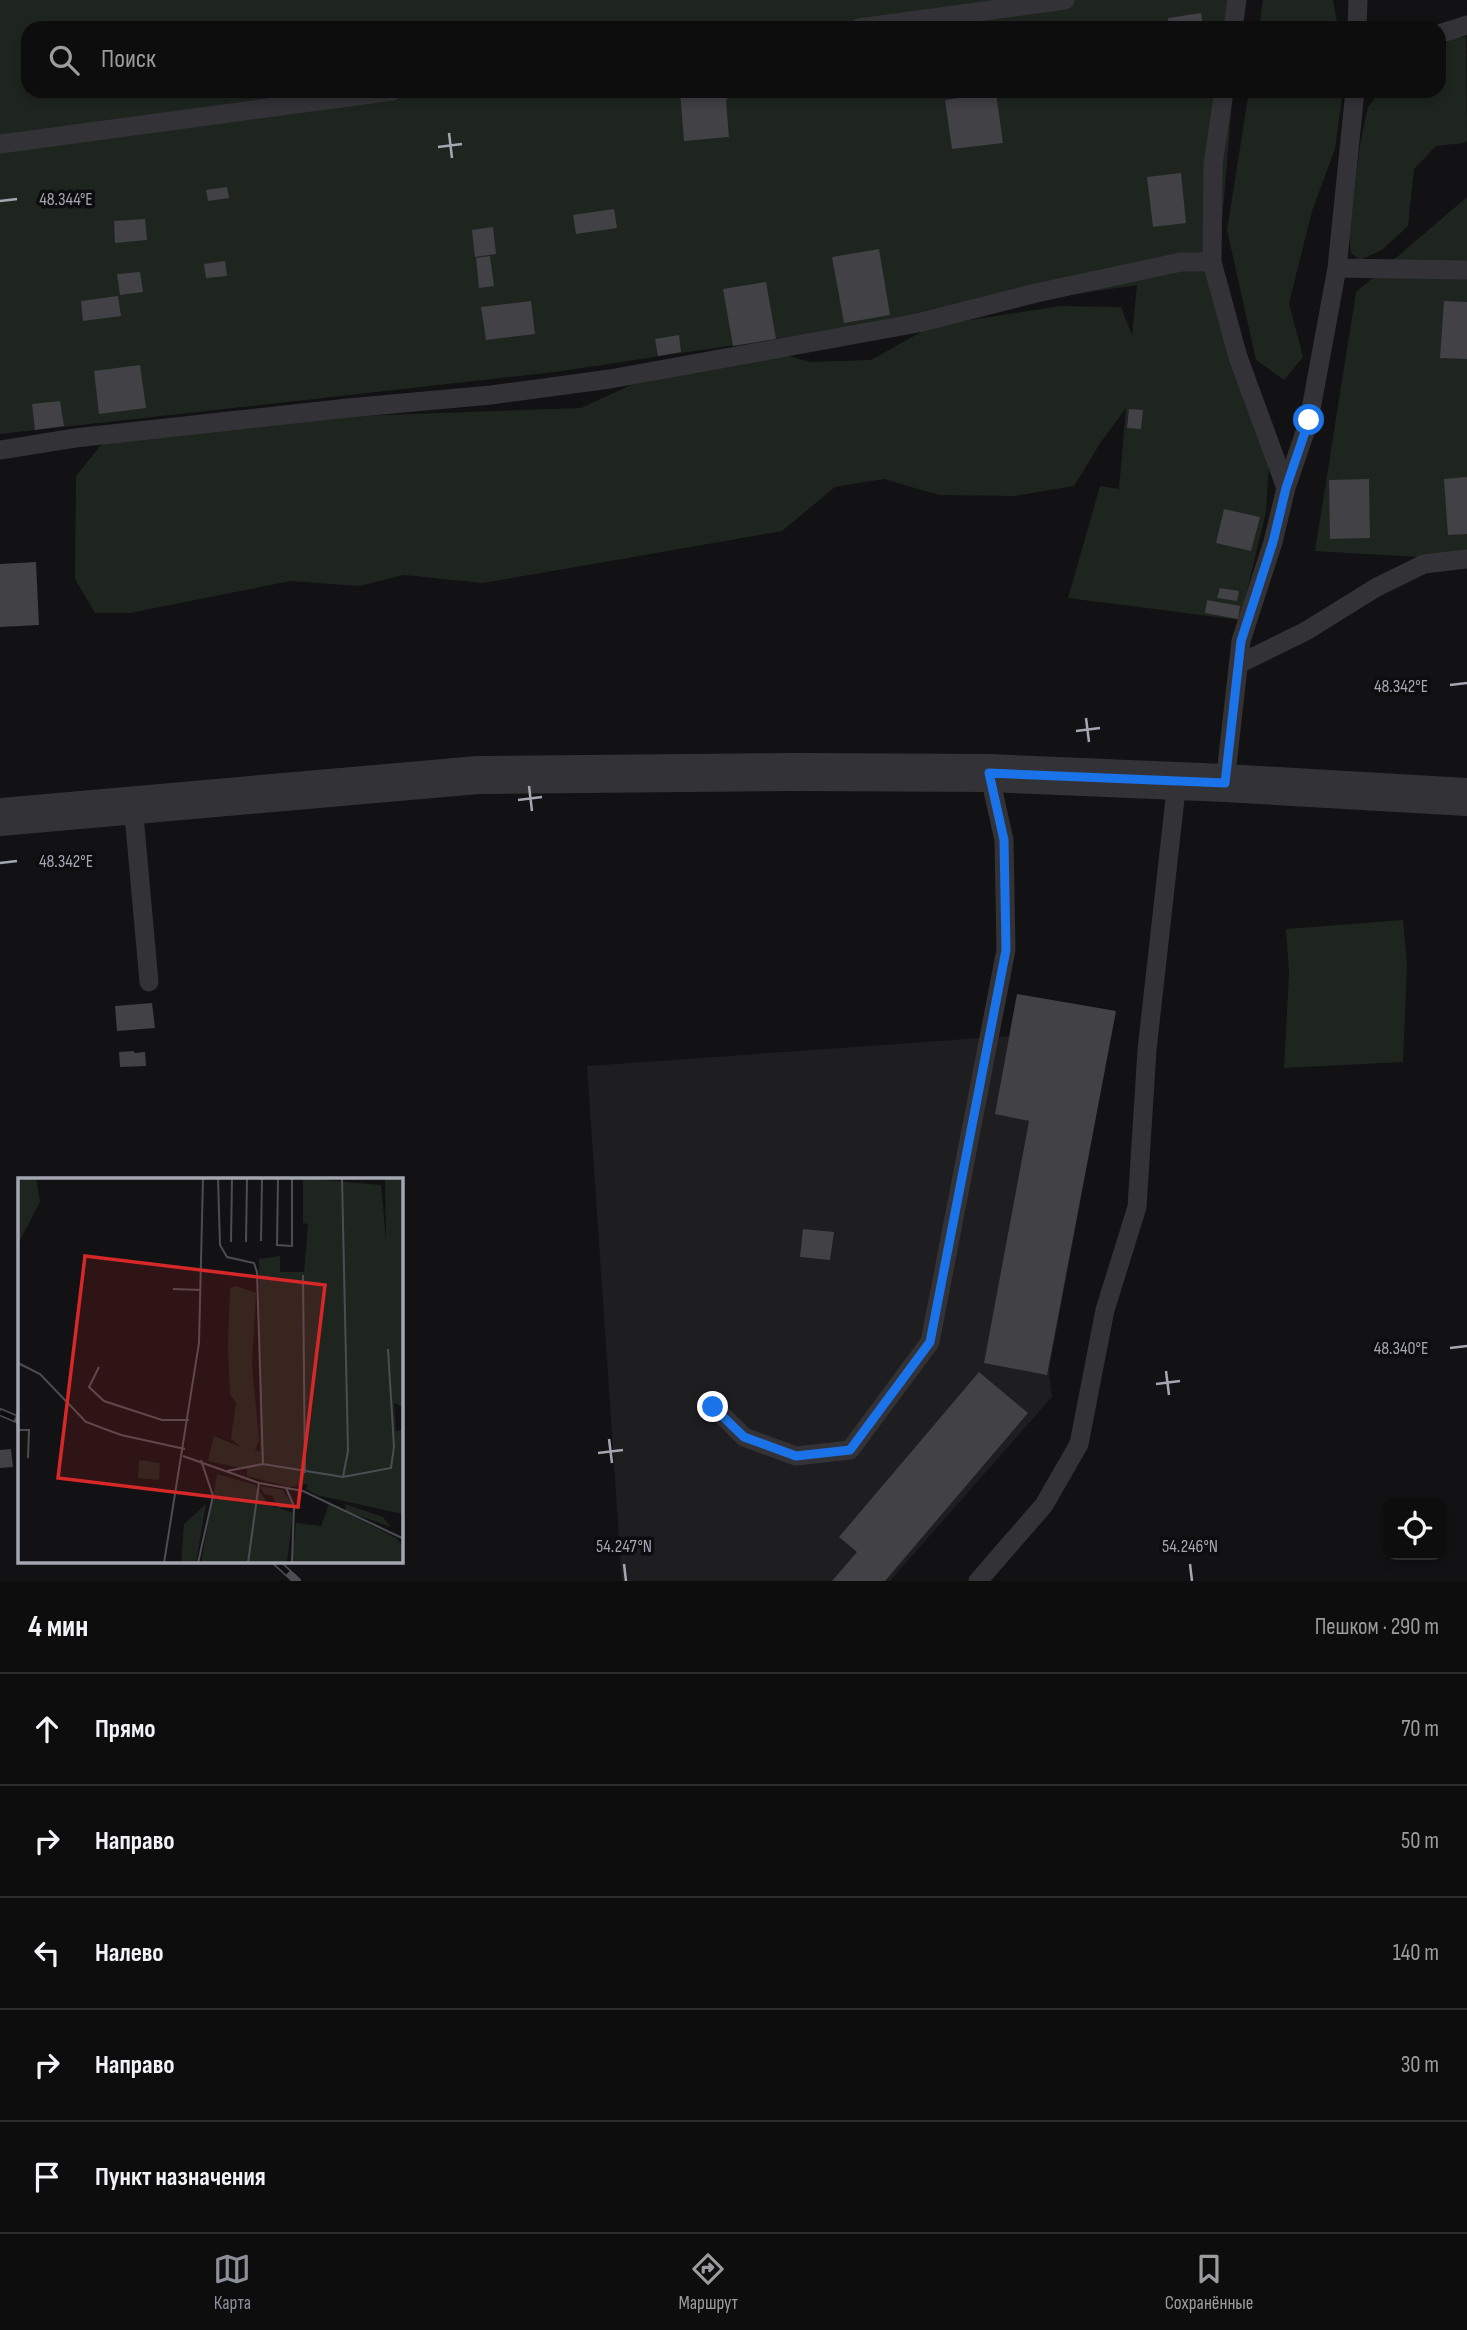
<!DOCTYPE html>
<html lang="ru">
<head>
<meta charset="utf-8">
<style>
  body { margin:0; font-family:"Sofia Sans Condensed",sans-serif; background:#1c1b1c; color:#f1f3f6 }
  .controls { position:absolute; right:21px; bottom:21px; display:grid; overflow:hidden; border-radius:14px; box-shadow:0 4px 10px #0003 }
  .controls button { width:63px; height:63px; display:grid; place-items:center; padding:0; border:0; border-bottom:2px solid #2e2d2e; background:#0e0d0e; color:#f1f3f6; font:35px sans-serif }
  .stop { position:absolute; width:21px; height:21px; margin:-16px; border:5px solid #1a73e8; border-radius:50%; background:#fff }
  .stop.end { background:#1a73e8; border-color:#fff; box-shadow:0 2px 7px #0008 }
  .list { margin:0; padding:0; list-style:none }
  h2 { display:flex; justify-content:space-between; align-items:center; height:91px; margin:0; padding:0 28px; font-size:30px }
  h2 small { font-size:23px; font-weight:400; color:#9b9c9e }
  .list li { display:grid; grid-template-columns:46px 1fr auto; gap:21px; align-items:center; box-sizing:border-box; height:112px; padding:0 28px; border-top:2px solid #2e2d2e }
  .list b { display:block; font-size:26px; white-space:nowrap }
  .list em { font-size:23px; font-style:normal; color:#9b9c9e }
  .icon { flex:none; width:38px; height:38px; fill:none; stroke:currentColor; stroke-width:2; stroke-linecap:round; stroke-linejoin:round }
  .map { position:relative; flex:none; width:1467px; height:1581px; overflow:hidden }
  .search { position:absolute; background:#0e0d0e; box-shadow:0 4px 10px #0003; left:21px; right:21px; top:21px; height:77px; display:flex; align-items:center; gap:18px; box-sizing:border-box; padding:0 24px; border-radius:21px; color:#9b9c9e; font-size:26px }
  .sheet { height:651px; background:#0e0d0e }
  nav { display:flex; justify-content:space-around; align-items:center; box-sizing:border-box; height:98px; border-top:2px solid #2e2d2e; background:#0e0d0e; font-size:19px; color:#9b9c9e }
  nav a { display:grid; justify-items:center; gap:4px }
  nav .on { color:#8c9099 }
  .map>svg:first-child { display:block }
  .built { fill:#1e1d20 }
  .green { fill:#1e251f }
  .building { fill:#414146 }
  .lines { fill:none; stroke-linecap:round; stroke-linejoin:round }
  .service { stroke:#333337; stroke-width:19 }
  .tertiary { stroke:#333337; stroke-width:38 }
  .rail-casing { stroke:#4c4d52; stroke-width:8 }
  .rail { stroke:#0d0c0e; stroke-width:5; stroke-dasharray:16; stroke-linecap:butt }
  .route { stroke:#1a73e8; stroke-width:9 }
  .ticks { fill:none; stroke:#a4a7b2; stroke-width:2.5 }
  .inset-road { fill:none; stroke:#4c4d53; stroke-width:2 }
  .view { fill:#d62828; fill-opacity:0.15; stroke:#d62828; stroke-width:3.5 }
  .inset-edge { fill:none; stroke:#a4a7b2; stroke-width:3.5 }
  .ticks-label { font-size:18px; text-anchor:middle; fill:#a4a7b2; stroke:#0d0c0e; stroke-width:7; stroke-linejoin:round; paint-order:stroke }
</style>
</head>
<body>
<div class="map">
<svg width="1467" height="1581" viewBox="0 0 1467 1581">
  <rect width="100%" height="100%" fill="#121113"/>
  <path class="built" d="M1017,994l99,17 -67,359 3,27 -162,184h-268l-35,-515 422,-30z"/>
  <path class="green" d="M0,0h1241l-2,28h-1211v63h1205l-13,156 -9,44 58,173 -3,48 -26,108 -172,-22 32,-112 19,3 7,-81 -25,34 -27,44 -60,10 -75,-1 -55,-16 -49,8 -53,44 -299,52 -79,-8 -45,11 -68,-5 -161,32h-35l-20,-34 1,-103 29,-36 223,-23 253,-9 72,-33 123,-23 34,10 61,-2 61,-34 128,-20 61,1 11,28 5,-50 -582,87 -555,62z
    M1263,0h70l5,28h-79z
    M1466,37l1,104 -3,2 -28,3 -22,23 -6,57 -26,24 -22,10 -9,-7 -2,-19 11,-90 8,-37 12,-16h59v-42l12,-11z
    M1249,91h94l-8,58 -23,62 -23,92 14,54 -19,23 -28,-20 -29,-130z
    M1467,197v363l-152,-9 41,-259z
    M1403,920l4,44 -4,98 -119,6 5,-95 -3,-44z"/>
  <path class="building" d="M1201,13l2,15h-34l-1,-10z
    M1134,21l1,7h-43v-2z
    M680,91h50v4l-4,6 3,36 -45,4z
    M996,93l7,50 -51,6 -7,-49z
    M1181,173l5,50 -33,4 -6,-50z
    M227,187l2,11 -21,3 -2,-11z
    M614,209l3,19 -41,6 -3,-19z
    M145,219l2,21 -32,3 -1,-22z
    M493,227l3,27 -21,3 -3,-27z
    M879,249l11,66 -46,8 -12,-66z
    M490,256l4,30 -15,2 -3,-30z
    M225,261l2,15 -21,2 -2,-14z
    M140,272l3,20 -23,3 -3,-21z
    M766,282l10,57 -43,7 -10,-57z
    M118,296l3,20 -38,5 -2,-20z
    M531,301l4,33 -49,6 -5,-33z
    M1444,301l23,1v57l-27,-1z
    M679,335l2,17 -23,4 -3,-17z
    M140,365l6,43 -47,6 -5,-43z
    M60,401l4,25 -29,4 -3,-26z
    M1129,409l14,1 -2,19 -14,-1z
    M1467,477v57l-19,1 -4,-56z
    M1369,479l1,59 -40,1 -1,-59z
    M1224,509l36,8 -9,34 -35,-8z
    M36,562l3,63 -39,2v-63z
    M1220,588l19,3 -2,10 -20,-3z
    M1207,600l33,6 -2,13 -33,-6z
    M1017,994l99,17 -69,364 -63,-12 45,-242 -34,-7z
    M152,1003l3,25 -38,3 -2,-25z
    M134,1051v2l11,-1 1,14 -26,1 -1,-15z
    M803,1229l31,3 -4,28 -30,-3z
    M979,1372l49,41 -143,168h-53l25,-29 -18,-15z
    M11,1449l2,18 -13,1v-18z"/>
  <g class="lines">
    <path class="service" d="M859,28l206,-28
      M1233,28l4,-28
      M1357,28l1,-28
      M1439,34l28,-9
      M1224,91l-11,73 -1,98 26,95 48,131
      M0,144l393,-53
      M1337,268l130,2
      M0,450l75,-12 273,-30 143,-13 119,-16 308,-56 118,-30 145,-31h31
      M1239,664l67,-33 71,-44 47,-23 43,-5
      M1225,783l16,-142 32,-99 13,-54 23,-68 28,-152 18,-177
      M133,804l16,178
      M714,1407l30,30 52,19 54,-6 80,-108 76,-392 -2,-110 -15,-67
      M978,1581l66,-76 35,-61 26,-134 32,-103 10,-157 30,-269"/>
    <path class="tertiary" d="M0,817l478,-42 324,-3 187,1 236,10 242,14"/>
    <defs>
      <path id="rail" d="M0,1412l19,8
        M276,1562l21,19"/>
    </defs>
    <use href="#rail" class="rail-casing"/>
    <use href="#rail" class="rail"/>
  </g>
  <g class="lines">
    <path class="route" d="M713,1407l31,30 52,19 54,-6 80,-108 76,-392 -2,-110 -15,-67 236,10 16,-142 32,-99 13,-54 23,-68"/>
  </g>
  <path class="ticks" d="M449,133l3,25M438,147l24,-3M0,201l17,-2M1450,685l17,-2M1086,718l3,24M1076,731l24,-3M529,786l3,25M518,800l24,-3M0,863l17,-2M1450,1348l17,-2M1166,1371l3,24M1156,1384l24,-3M609,1439l3,24M598,1453l25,-3M624,1564l2,17M1190,1564l2,17"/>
  <g transform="translate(18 1178)">
    <rect width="385" height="385" fill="#121113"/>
    <path d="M0,0h18l4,24 -22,42zM285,0l78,7 5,55 -1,-62h18v229l-9,-4 2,28 7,-1v84l-87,-19 -10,-6 2,-5 -19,3 -42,-11v-7l-39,-8 6,-25 27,11 -10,-8 5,-36 -6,-9 -2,-47 2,-59 6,-2 20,7 -4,72 7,75 -4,10 5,2 -1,-193 21,-3v16h24l4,-48 -5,-1zM121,282l21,3 -1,17 -21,-2zM199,296l38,11 14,20 8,3 -4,-12 -9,-2 -4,-8 23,4 9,14 -1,4h-12l14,5 -6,50h-86zM188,326l-10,59h-15l3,-39zM311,326l67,34 7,8v17h-111l4,-40 25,3zM327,326l38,13 8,10 -45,-16z" fill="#1e251f"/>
    <path class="inset-road" d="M200,0l2,67 7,12 27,6 3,9 6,192M260,0l-1,67 15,1v-68M324,0l6,273 -5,26M243,63l1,-63M213,64l1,-64M228,64l1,-64M285,97l2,198M155,111l28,1M0,185l22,11 46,48 35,13 64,14M81,189l-10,20 15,14 58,19h27M0,252h11l-1,28M165,278l76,27 44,8 99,47M209,293l36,-7 80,13 48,-9 3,-21 -6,-98M268,310l8,18 -2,57M146,385l35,-220 4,-165M180,385l15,-67 -12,-36M230,385l11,-80"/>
    <path class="view" d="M67,78l240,29 -27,222 -240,-29z"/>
    <rect width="385" height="385" class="inset-edge"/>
  </g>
  <g class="ticks-label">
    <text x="66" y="205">48.344°E</text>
    <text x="1401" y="692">48.342°E</text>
    <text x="66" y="867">48.342°E</text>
    <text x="1401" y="1354">48.340°E</text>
    <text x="624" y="1552">54.247°N</text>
    <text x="1190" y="1552">54.246°N</text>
  </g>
</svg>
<div class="controls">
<button><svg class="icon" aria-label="locate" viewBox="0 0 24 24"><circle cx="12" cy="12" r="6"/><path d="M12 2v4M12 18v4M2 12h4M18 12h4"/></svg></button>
</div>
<div class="stop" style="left:1309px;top:420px"></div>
<div class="stop end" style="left:713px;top:1407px"></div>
<div class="search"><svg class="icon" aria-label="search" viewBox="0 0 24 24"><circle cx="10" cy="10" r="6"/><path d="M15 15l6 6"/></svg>Поиск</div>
</div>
<section class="sheet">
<h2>4 мин<small>Пешком · 290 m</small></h2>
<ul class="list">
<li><svg class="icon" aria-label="ahead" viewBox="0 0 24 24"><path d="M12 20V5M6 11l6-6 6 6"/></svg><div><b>Прямо</b></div><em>70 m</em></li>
<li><svg class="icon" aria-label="right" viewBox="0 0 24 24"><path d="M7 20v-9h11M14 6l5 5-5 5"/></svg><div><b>Направо</b></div><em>50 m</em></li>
<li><svg class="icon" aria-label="left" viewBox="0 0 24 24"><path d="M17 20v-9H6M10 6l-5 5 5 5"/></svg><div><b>Налево</b></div><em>140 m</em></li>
<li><svg class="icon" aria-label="right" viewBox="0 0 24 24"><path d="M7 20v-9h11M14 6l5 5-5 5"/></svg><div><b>Направо</b></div><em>30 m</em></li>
<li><svg class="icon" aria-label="arrive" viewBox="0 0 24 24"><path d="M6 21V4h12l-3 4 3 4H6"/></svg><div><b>Пункт назначения</b></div></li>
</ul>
</section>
<nav>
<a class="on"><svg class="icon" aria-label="map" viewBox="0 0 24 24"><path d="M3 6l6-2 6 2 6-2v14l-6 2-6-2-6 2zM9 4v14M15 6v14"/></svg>Карта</a>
<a><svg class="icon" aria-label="directions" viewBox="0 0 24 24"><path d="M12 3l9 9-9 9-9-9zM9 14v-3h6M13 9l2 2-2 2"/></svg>Маршрут</a>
<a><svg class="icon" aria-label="saved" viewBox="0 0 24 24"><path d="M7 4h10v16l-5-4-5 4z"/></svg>Сохранённые</a>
</nav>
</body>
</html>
